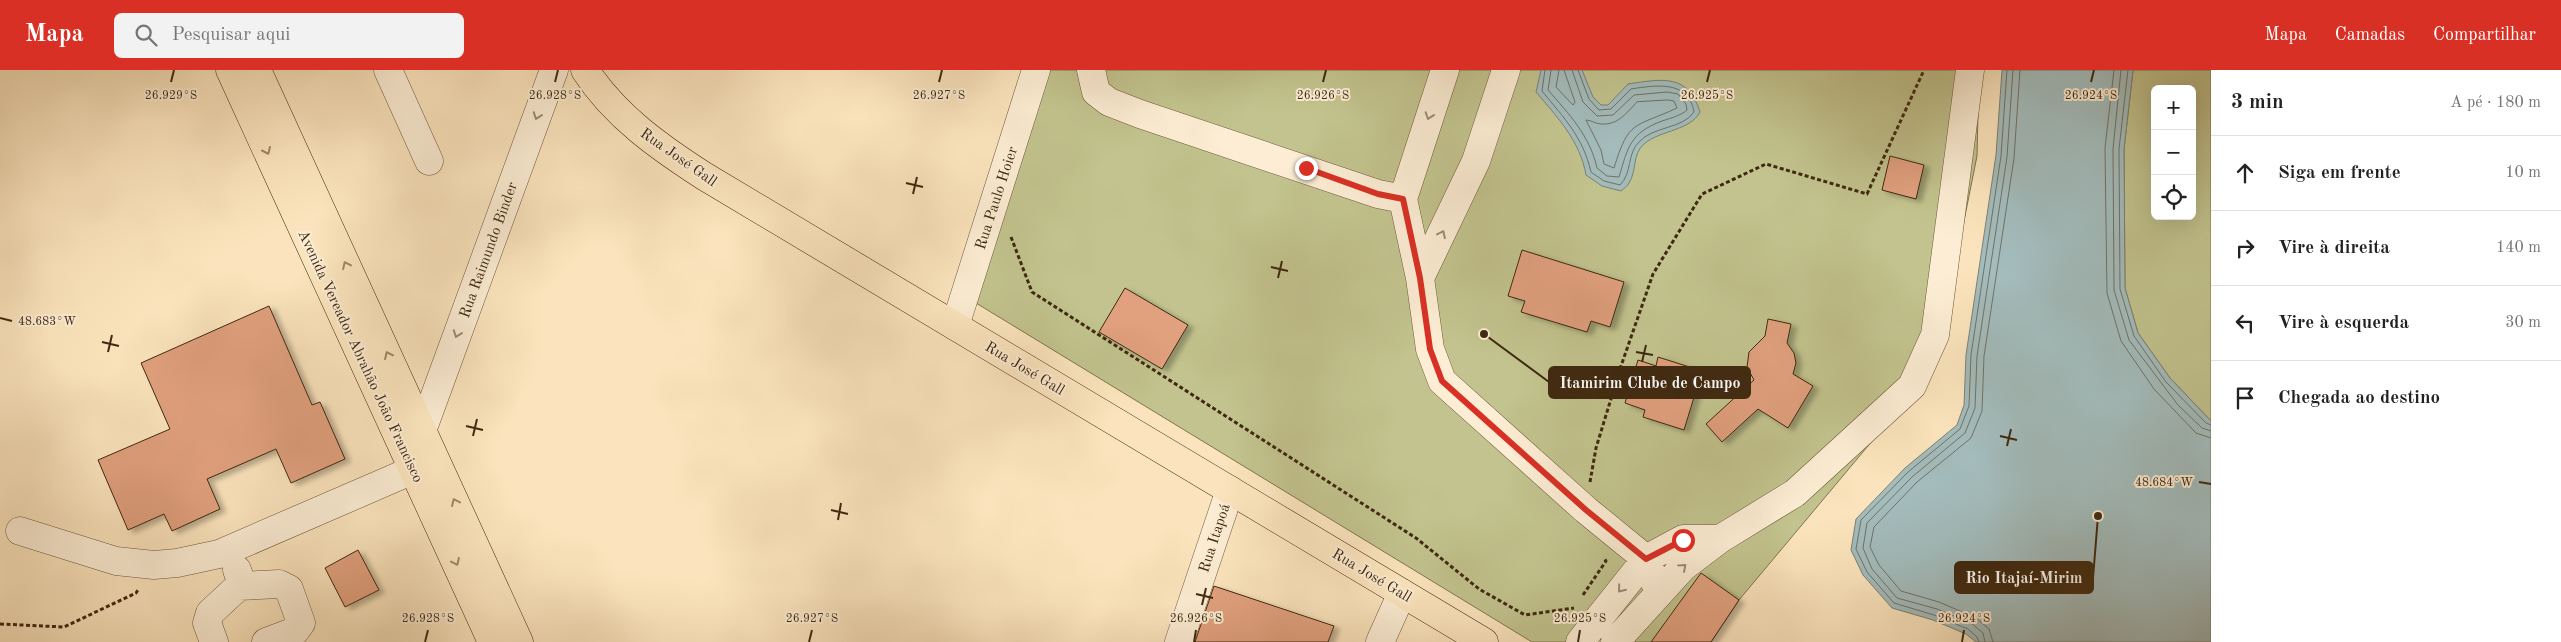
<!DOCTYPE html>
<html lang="pt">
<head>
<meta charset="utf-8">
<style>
  body { margin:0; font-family:"Old Standard TT",serif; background:#f2f2f2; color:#222 }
  .controls { position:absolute; right:15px; top:15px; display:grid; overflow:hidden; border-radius:8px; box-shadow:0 5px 20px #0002 }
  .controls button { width:45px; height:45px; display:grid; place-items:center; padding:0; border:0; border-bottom:1px solid #e0e0e0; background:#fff; color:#222; font:25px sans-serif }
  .stop { position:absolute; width:15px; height:15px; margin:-11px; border:4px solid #d93025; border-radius:50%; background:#fff }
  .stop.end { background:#d93025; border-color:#fff; box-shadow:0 1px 5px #0008 }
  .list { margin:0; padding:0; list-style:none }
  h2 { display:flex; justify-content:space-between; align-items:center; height:65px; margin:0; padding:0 20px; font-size:21px }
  h2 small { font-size:16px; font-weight:400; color:#767676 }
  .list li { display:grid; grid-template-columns:32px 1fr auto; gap:15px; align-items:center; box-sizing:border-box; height:75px; padding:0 20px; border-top:1px solid #e0e0e0 }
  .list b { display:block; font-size:19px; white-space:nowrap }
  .list em { font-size:16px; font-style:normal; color:#767676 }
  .icon { flex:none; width:28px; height:28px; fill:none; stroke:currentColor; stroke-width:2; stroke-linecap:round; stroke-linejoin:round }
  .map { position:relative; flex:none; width:2211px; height:572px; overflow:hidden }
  header { display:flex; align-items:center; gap:30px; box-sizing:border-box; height:70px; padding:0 25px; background:#d93025; color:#fff }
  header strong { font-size:24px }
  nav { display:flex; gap:28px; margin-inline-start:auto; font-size:18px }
  .search { width:350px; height:45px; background:#f2f2f2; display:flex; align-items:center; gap:12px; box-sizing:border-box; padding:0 18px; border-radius:8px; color:#767676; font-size:19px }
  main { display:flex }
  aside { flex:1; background:#fff }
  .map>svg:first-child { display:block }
  .green { fill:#c2c38e; stroke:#80764f; fill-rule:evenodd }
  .water { fill:#a3bcbc; stroke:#7b8177 }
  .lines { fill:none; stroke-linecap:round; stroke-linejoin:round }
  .shore { stroke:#717266; stroke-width:1 }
  .building { fill:#e1a07e; stroke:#3f2910; filter:url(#shadow) }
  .minor-casing { stroke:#6e583b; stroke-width:29 }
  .major-casing { stroke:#3f2910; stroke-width:29 }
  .path { stroke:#3f2910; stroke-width:3; stroke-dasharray:4 2.5; stroke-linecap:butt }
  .minor { stroke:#fcedd4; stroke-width:28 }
  .major { stroke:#fbe4bd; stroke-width:28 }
  .oneway { stroke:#9e8b72 }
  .oneway2 { stroke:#9d8666 }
  .route { stroke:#d93025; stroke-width:6 }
  .ticks { fill:none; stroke:#3f2910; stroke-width:2 }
  .labels { text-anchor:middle; stroke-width:4; stroke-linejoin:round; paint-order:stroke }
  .street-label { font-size:15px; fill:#3f2910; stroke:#fcedd4 }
  .ticks-label { font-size:12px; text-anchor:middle; fill:#3f2910; stroke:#fcedd4; stroke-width:4; stroke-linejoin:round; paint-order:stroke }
  .leader { fill:none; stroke:#3f2910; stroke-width:2 }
  .callout-dot { fill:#3f2910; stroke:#fcedd4; stroke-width:2 }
  .callout { fill:#3f2910; stroke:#3f2910; stroke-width:2 }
  .callout-label { font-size:16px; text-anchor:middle; font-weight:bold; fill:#fff }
</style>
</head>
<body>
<header>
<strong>Mapa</strong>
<div class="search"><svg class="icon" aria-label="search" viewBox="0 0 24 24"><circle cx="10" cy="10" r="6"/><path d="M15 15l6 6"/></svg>Pesquisar aqui</div>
<nav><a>Mapa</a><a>Camadas</a><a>Compartilhar</a></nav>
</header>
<main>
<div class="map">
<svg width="2211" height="572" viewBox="0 0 2211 572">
  <defs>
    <filter id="shadow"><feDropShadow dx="5.5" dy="3" stdDeviation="2.5" flood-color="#0004"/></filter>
  </defs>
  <rect width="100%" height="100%" fill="#fbe4bd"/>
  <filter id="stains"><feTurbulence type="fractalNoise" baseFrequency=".004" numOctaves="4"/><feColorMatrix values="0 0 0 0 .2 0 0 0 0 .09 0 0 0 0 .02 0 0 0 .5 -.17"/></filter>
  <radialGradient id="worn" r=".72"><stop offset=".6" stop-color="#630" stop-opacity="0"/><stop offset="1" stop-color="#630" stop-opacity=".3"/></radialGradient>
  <path class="green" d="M1046,0h933l-2,86 -42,210 -196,234 -28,42h-87l-39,-24 -19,24h-34l-556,-339z
    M2133,0h78v351l-41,-43 -32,-45 -13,-45 -1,-139zM2155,19h37v127h-37z"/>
  <path class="water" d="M1541,0h41l11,27 8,8h7l20,-21c34,-5 60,-11 72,28 -10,19 -40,18 -56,32 -12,10 -7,27 -15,39 -1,3 -6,6 -8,8l-19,-5 -16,-11c-6,-34 -28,-57 -50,-83z
    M2002,0h131l-9,79 1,139 13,45 32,45 41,43v221h-235l-10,-8 -33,-14 -41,-12 -29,-33 -12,-25 5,-31 49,-51 52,-43 7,-20 2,-50 30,-200z"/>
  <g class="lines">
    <path class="shore" d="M1545,0l-3,21c22,27 41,46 49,81l13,9 16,4c12,-11 7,-32 19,-43 14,-16 44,-13 55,-30 -5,-32 -38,-27 -63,-23l-20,20 -12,1 -10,-11 -11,-29
      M1551,0l-3,20c21,24 42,46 49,78l10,8 12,1c9,-30 11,-44 43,-56 9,-3 18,-5 25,-11l-1,-6 -8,-10 -11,-2 -33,3 -21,20 -16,1 -14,-14 -11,-32
      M1559,0l-3,17 17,18 2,-3 -11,-32
      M2114,0l-9,78 2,145 14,48 33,48 42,44 15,5
      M2121,0l-8,79 1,141 15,50 49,65 24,23 9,3
      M2128,0l-9,79 1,140 14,47 32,46 40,41 5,2
      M1668,30l6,1 3,7c-43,20 -48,11 -63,60l-10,-4 -3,-14 -15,-30c5,0 10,4 15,4 18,1 25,-11 36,-22z
      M1979,572l-2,-5 -9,-8 -34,-14 -40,-12 -27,-31 -11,-23 5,-29 47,-48 52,-43 9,-23 2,-51 30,-199 6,-86
      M1985,572l-2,-9 -12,-10 -34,-14 -40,-11 -25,-29 -9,-21 4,-25 45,-46 53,-44 10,-25 2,-52 30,-199 6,-87
      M1993,572l-4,-13 -13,-11 -37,-16 -38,-11 -22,-26 -9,-18 4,-20 43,-45 54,-44 11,-27 2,-55 30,-198 6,-88"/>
  </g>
  <path class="building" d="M1890,86l34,9 -8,34 -34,-9z
    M1522,180l102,32 -14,45 -19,-6 -4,11 -66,-20 4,-11 -17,-5z
    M1125,218l63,37 -26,44 -63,-37z
    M269,236l43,99 8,-3 25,57 -54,24 -15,-34 -69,30 13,30 -48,22 -8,-17 -36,16 -30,-70 72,-31 -29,-66z
    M1768,249l23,5 -4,19 7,10 2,10 -3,11 20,12 -25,42 -30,-19 -36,33 -16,-18 48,-44 -7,-13 2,-15 16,-16z
    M1658,287l44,14 -18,59 -41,-13 2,-7 -20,-7 13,-43 18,6z
    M358,480l21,40 -34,17 -20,-39z
    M1701,503l38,27 -28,42h-60z
    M1214,516l120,40 -6,16h-133z"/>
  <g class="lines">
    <defs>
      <path id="minor" d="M388,0l41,91
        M1091,0l5,22 13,10 31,12 238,80 25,5
        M1445,0l-42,129 17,79 10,71 12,32 144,129 60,49 13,34
        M1420,208l56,-117 30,-91
        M955,256l81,-256
        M422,361l132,-361
        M20,461l96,30 38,4 23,-2 42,-9 194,-84
        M239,516l40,-2 10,5 12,34 -6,8 -29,11
        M214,572l-7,-19 3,-10 29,-27 2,-5 -4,-11
        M1179,572l51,-152
        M1380,572l22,-49
        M1580,572l66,-83 37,-20h37
        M1615,572l68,-75 37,-28 75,-46 117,-107 23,-51 35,-265"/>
      <path id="major" d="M230,0l262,572
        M257,0l262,572
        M585,0c30,46 74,77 119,106l780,466"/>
    </defs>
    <use href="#minor" class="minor-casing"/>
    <use href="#major" class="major-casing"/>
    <path class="path" d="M1011,167l21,55 384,246 63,51 46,26 49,-7
      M1590,412l6,-34 25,-82 32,-92 49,-80 64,-30 101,30 57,-124
      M1583,525l23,-34 -2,-3
      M0,554l64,3 72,-34 3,-5"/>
    <use href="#minor" class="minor"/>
    <use href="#major" class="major"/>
  </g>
  <defs><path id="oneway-chevron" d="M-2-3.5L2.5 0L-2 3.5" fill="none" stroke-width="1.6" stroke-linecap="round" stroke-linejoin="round" transform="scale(1.25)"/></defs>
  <g class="oneway">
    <use href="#oneway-chevron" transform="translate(537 46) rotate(110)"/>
    <use href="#oneway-chevron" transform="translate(1429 46) rotate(109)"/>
    <use href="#oneway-chevron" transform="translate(1442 164) rotate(-64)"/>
    <use href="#oneway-chevron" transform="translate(457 264) rotate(110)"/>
    <use href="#oneway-chevron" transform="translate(1683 497) rotate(-42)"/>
    <use href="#oneway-chevron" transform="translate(1621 519) rotate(129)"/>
  </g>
  <g class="oneway2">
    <use href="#oneway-chevron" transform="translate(267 81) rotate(66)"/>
    <use href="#oneway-chevron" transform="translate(346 195) rotate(-115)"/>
    <use href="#oneway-chevron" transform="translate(388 285) rotate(-115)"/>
    <use href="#oneway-chevron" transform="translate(455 432) rotate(-115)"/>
    <use href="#oneway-chevron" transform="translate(456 492) rotate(65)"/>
  </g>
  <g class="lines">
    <path class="route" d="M1306,98l72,26 25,5 17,79 10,71 12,32 144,129 60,49 37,-19"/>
  </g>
  <path class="ticks" d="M171,12l3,-12M555,12l3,-12M939,12l3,-12M1323,12l3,-12M1707,12l3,-12M2091,12l3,-12M906,113l17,4M913,124l4,-17M1271,197l17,4M1278,208l4,-17M0,248l12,3M102,272l17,4M108,282l4,-17M1636,282l17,3M1642,292l4,-17M466,356l17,4M473,366l4,-17M2000,366l17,4M2007,376l4,-17M2199,412l12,2M831,440l17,4M838,450l3,-17M1196,524l17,4M1202,535l4,-17M425,572l3,-12M809,572l3,-12M1194,572l2,-12M1578,572l2,-12M1962,572l2,-12"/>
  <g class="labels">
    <g class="street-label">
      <text transform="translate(679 87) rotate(35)" y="5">Rua José Gall</text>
      <text transform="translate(996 128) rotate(-72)" y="5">Rua Paulo Hoier</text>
      <text transform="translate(488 180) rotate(-70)" y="5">Rua Raimundo Binder</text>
      <text transform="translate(361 286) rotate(65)" y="5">Avenida Vereador Abrahão João Francisco</text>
      <text transform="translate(1025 298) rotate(31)" y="5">Rua José Gall</text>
      <text transform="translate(1214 468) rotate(-72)" y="5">Rua Itapoá</text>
      <text transform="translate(1372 505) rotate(31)" y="5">Rua José Gall</text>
    </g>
  </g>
  <g class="ticks-label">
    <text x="171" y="29">26.929°S</text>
    <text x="555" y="29">26.928°S</text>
    <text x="939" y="29">26.927°S</text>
    <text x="1323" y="29">26.926°S</text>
    <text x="1707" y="29">26.925°S</text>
    <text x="2091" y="29">26.924°S</text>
    <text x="47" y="255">48.683°W</text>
    <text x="2164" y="416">48.684°W</text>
    <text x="428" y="552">26.928°S</text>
    <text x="812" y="552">26.927°S</text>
    <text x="1196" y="552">26.926°S</text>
    <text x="1580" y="552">26.925°S</text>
    <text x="1964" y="552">26.924°S</text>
  </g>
  <path class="leader" d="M1484 264L1549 312M2098 446L2093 508"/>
  <g class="callout-dot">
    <circle cx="1484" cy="264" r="5"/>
    <circle cx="2098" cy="446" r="5"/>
  </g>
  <g class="callout">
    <rect x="1549" y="297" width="201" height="31" rx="5"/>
    <rect x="1955" y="492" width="138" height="31" rx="5"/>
  </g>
  <g class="callout-label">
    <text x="1650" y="318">Itamirim Clube de Campo</text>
    <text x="2024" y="513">Rio Itajaí-Mirim</text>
  </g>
  <rect width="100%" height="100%" filter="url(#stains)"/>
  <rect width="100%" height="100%" fill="url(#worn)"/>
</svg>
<div class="controls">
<button>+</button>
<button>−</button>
<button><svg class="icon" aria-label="locate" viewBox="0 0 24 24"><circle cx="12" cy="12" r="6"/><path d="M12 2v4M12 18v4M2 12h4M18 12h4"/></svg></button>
</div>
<div class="stop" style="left:1683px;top:470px"></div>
<div class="stop end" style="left:1306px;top:98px"></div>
</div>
<aside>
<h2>3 min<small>A pé · 180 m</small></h2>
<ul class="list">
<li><svg class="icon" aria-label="ahead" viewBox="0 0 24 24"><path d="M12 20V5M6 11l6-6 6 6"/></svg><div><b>Siga em frente</b></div><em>10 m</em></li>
<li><svg class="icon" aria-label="right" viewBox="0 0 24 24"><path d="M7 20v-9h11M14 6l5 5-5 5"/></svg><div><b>Vire à direita</b></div><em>140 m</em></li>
<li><svg class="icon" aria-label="left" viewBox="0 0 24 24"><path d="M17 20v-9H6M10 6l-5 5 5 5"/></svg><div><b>Vire à esquerda</b></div><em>30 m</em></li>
<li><svg class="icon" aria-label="arrive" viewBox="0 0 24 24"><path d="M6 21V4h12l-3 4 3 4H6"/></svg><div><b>Chegada ao destino</b></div></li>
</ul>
</aside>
</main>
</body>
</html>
